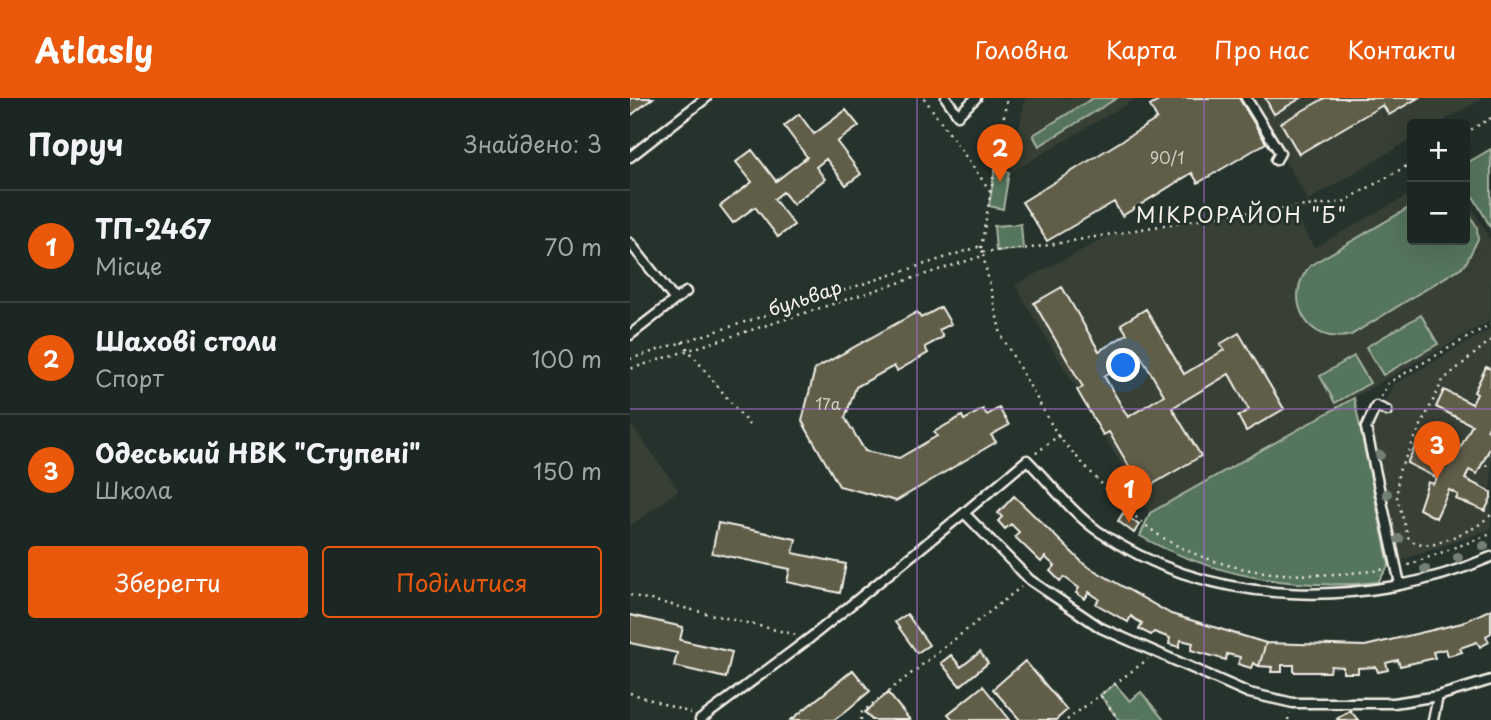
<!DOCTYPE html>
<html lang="uk">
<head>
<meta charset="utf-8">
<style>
  body { margin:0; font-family:"Playpen Sans",sans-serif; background:#29322f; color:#f1f3f6 }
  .controls { position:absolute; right:21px; top:21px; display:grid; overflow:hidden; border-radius:7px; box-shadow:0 7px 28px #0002 }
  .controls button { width:63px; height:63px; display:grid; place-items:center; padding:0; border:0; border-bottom:2px solid #3a4340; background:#1c2622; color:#f1f3f6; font:35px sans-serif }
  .you { position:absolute; left:494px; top:268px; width:24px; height:24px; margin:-18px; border:5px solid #fff; border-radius:50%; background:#1a73e8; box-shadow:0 0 0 10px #1a73e833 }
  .badge { display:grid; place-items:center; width:46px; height:46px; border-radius:50%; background:#ea580c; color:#fff; font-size:23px; font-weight:700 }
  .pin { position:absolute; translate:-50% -58px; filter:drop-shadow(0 2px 4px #0008) }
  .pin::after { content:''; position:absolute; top:37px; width:24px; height:21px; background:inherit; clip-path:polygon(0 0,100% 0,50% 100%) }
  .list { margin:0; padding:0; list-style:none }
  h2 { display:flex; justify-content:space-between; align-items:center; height:91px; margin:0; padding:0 28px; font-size:30px }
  h2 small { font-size:23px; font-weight:400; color:#a0a5a5 }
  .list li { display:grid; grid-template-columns:46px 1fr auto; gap:21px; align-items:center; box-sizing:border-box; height:112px; padding:0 28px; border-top:2px solid #3a4340 }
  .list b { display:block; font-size:26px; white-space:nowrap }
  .list p { margin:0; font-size:23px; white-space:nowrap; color:#a0a5a5 }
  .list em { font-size:23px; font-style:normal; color:#a0a5a5 }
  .actions { display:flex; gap:14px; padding:21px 28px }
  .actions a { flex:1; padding:16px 0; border:2px solid #ea580c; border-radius:7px; text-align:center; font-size:24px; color:#ea580c }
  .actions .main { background:#ea580c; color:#fff }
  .map { position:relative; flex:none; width:861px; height:622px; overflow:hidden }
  header { display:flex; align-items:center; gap:42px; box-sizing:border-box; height:98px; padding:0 35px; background:#ea580c; color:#fff }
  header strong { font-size:33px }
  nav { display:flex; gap:38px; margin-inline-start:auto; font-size:24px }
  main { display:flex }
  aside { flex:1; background:#1c2622 }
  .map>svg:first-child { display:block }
  .built { fill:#374036 }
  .green { fill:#57755d; stroke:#a6b3a2; stroke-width:2 }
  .building { fill:#605d4a; stroke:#f4f1e8; stroke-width:2; fill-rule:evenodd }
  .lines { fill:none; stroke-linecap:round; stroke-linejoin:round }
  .service-casing { stroke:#f4f1e8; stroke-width:13 }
  .path { stroke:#f4f1e8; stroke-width:2.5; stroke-dasharray:2 5; stroke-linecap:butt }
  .service { stroke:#26332d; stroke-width:8 }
  .tree { fill:#758075 }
  .grid { fill:none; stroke:#9f67cb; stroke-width:2; stroke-opacity:0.55 }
  .labels { text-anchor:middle; stroke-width:6; stroke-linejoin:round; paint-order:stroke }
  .number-label { font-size:16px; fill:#cfccc0 }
  .street-label { font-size:19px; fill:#f4f1e8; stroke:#26332d }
  .neighbourhood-label { font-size:21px; letter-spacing:2px; fill:#f4f1e8; stroke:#26332d }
</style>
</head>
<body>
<header>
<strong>Atlasly</strong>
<nav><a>Головна</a><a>Карта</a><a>Про нас</a><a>Контакти</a></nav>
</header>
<main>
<aside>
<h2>Поруч<small>Знайдено: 3</small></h2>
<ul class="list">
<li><span class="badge">1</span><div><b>ТП-2467</b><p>Місце</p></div><em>70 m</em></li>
<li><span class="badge">2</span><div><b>Шахові столи</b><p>Спорт</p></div><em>100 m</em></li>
<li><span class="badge">3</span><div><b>Одеський НВК &quot;Ступені&quot;</b><p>Школа</p></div><em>150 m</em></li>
</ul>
<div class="actions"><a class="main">Зберегти</a><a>Поділитися</a></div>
</aside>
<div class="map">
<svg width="861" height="622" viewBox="0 0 861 622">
  <rect width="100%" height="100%" fill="#26332d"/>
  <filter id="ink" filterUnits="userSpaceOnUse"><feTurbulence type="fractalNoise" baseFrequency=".0143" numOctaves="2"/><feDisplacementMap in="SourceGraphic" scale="14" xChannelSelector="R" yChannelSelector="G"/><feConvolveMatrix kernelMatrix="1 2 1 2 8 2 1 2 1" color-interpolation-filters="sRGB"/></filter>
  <g filter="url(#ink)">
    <path class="built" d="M395,0h112l-126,74z
      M618,0h235l-45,26h-26v15l-104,61z
      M782,95v47h53v-45l26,46v79l-341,193 -135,-228 94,-49 108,-20 75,-6 22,38z
      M861,231v200l-92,32 -27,-132 21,-44z
      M0,326l49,66 -49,36z"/>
    <path class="green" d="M463,0h24l-78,48 -6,-11z
      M861,51v79l-26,-46v-18z
      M365,71l14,3 -6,37 -14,-3z
      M782,108v34h53v-33l12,20 1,12 -13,26 -114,70c-44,12 -70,-38 -40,-70z
      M391,126l2,25 -27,2 -2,-25z
      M791,217l17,29 -55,31 -17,-28z
      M724,258l16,27 -35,20 -15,-27z
      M724,300l35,167 -11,17c-82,9 -166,-6 -238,-46l10,-23z
      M485,586l15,17 11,-9 23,28h-45l-19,-25z"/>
    <path class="building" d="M0,0h23l-23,18z
      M534,0h75l27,45 -68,40 -6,-10 -70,43 -8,-14 -67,39 -25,-39 135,-83 -7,-13z
      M635,0h36l-27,16z
      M695,0h93l-29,17 -6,-10 -84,49 -18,-31z
      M216,12l13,16 -22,16 24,32 -15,11 -20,-26 -10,8 9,12 -32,25 -10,-12 -9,7 20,26 -16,12 -23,-30 -22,16 -13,-17 32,-24 -16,-20 16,-12 24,31 31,-24 -23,-31 15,-12 15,20z
      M432,189l37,64 28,-17 -6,-10 25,-15 38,65 40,-24 -4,-6 19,-11 45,76 -38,22 -8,-15 11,-6 -20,-36 -57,34 29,48 -58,34 -34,-58 -6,3 -26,-45 6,-3 -49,-84zM510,257l24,40 -36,22 -24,-41z
      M311,209l10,17 -12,6 4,7 -18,10 3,6 -31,18 -3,-5 -38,21 -11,31 20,33 34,7 38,-22 -3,-4 28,-16 2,4 19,-11 4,6 12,-7 10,17 -18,10 5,7 -100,59 -57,-15 -37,-65 13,-52 102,-57 4,6z
      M856,269l5,2v53l-4,8 4,2v14l-14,28 -8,-4 -4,9 26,13v6l-6,13 -29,-12 2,-4 -9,-5 -13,28 -17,-9 9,-27 5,2 4,-6 -30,-15 11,-22 28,13 -2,4 9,4 19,-37 -36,-18 8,-17 28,14 5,-10 -3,-2z
      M384,398l71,69 86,49 95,29 -7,23 -6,-3 -2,5 -13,-4 2,-7 -13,-3 -1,6 -35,-10 2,-7 -12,-3 -2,7 -10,-3 1,-6 -16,-6 -3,3 -12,-6 3,-6 -6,-3 -5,-4 -3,6 -32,-18 3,-5 -10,-7 -4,7 -9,-6 3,-5 -15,-11 -4,4 -10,-10 5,-5 -10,-9 -4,5 -26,-25 4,-5 -8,-8 -6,5 -7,-8 4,-4 -4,-4z
      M493,415l16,12 -5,8 -16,-12z
      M88,425l78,16 -3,14 53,11 -6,29 -53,-11 3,-13 -78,-16z
      M861,511v24l-5,3 3,6 -9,5 -3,-5 -17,6 2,4 -14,4 -2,-7 -13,3 2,6 -35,8 -2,-6 -12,3 2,7 -10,2 -2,-5 -18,1v5h-15v-6l-12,-1 -1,6h-36v-7h-12v7h-11l1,-5 -13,-1 7,-23 99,3 97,-23z
      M277,516l22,31 -12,8 -22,-31z
      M0,517l53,12 -3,13 52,12 -6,26 -52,-12 3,-13 -47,-10z
      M350,554l8,11 -28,23 -19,-23 10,-8 10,12z
      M395,563l42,49 -11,10h-36l-27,-31z
      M223,572l17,21 -24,20 -12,9h-43z
      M353,588l27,34h-57l-5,-6z
      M258,595l22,27h-38l-7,-8z
      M720,612l8,10h-20l-1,-1z"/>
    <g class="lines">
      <defs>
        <path id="service" d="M316,0l12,17 18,-17
          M616,0l34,55 -4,7
          M0,59l76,-59
          M0,145l45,57 -45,35
          M45,202l11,-8
          M757,313l-11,-5 -10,22 34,156
          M334,415l63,-53c23,23 44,52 71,71 114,78 269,79 393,26
          M70,622l110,-82 154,-125 66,67 71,48 148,65 44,10h101l44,-7 53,-16
          M803,622l5,-24"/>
      </defs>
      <use href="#service" class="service-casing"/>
      <path class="path" d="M294,0l67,94
        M835,35l26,-15
        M351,150l26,-150
        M353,154l48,-4 186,-32 126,-14 69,-39
        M353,157l18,80 57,101 -23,18
        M861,242l-48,40 -45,93 -1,24 11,40 7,6 17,2 19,-7 25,-11 15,-12
        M52,244l67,83
        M0,261l348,-112 5,5 -4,5 -349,112
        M751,299l7,-14 103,-59
        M428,338c27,30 73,83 107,103 71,41 144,40 222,30
        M861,349l-8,16 8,6
        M778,467l83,-31
        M0,497l167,40
        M0,595l61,20
        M231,622v-7l160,-126
        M437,622l33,-25
        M489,622l-19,-25 48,-36
        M658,622l2,-7"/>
      <use href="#service" class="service"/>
    </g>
    <g class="tree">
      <circle cx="750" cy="357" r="5"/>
      <circle cx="757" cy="396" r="5"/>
      <circle cx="769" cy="441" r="5"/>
      <circle cx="854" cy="448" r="5"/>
      <circle cx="828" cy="459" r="5"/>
      <circle cx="795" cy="471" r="5"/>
    </g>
  </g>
  <path class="grid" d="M287,0v622M574,0v622M0,311h861"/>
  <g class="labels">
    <g class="number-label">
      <text x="537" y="66">90/1</text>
      <text x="198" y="312">17а</text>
    </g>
    <g class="street-label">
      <text transform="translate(175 200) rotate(-18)" y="7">бульвар</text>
    </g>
    <g class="neighbourhood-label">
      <text x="612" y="125">МІКРОРАЙОН "Б"</text>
    </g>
  </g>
</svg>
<div class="controls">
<button>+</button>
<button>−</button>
</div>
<div class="you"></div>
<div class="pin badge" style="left:499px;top:425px">1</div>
<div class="pin badge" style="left:370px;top:84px">2</div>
<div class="pin badge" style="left:807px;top:381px">3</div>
</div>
</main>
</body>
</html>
